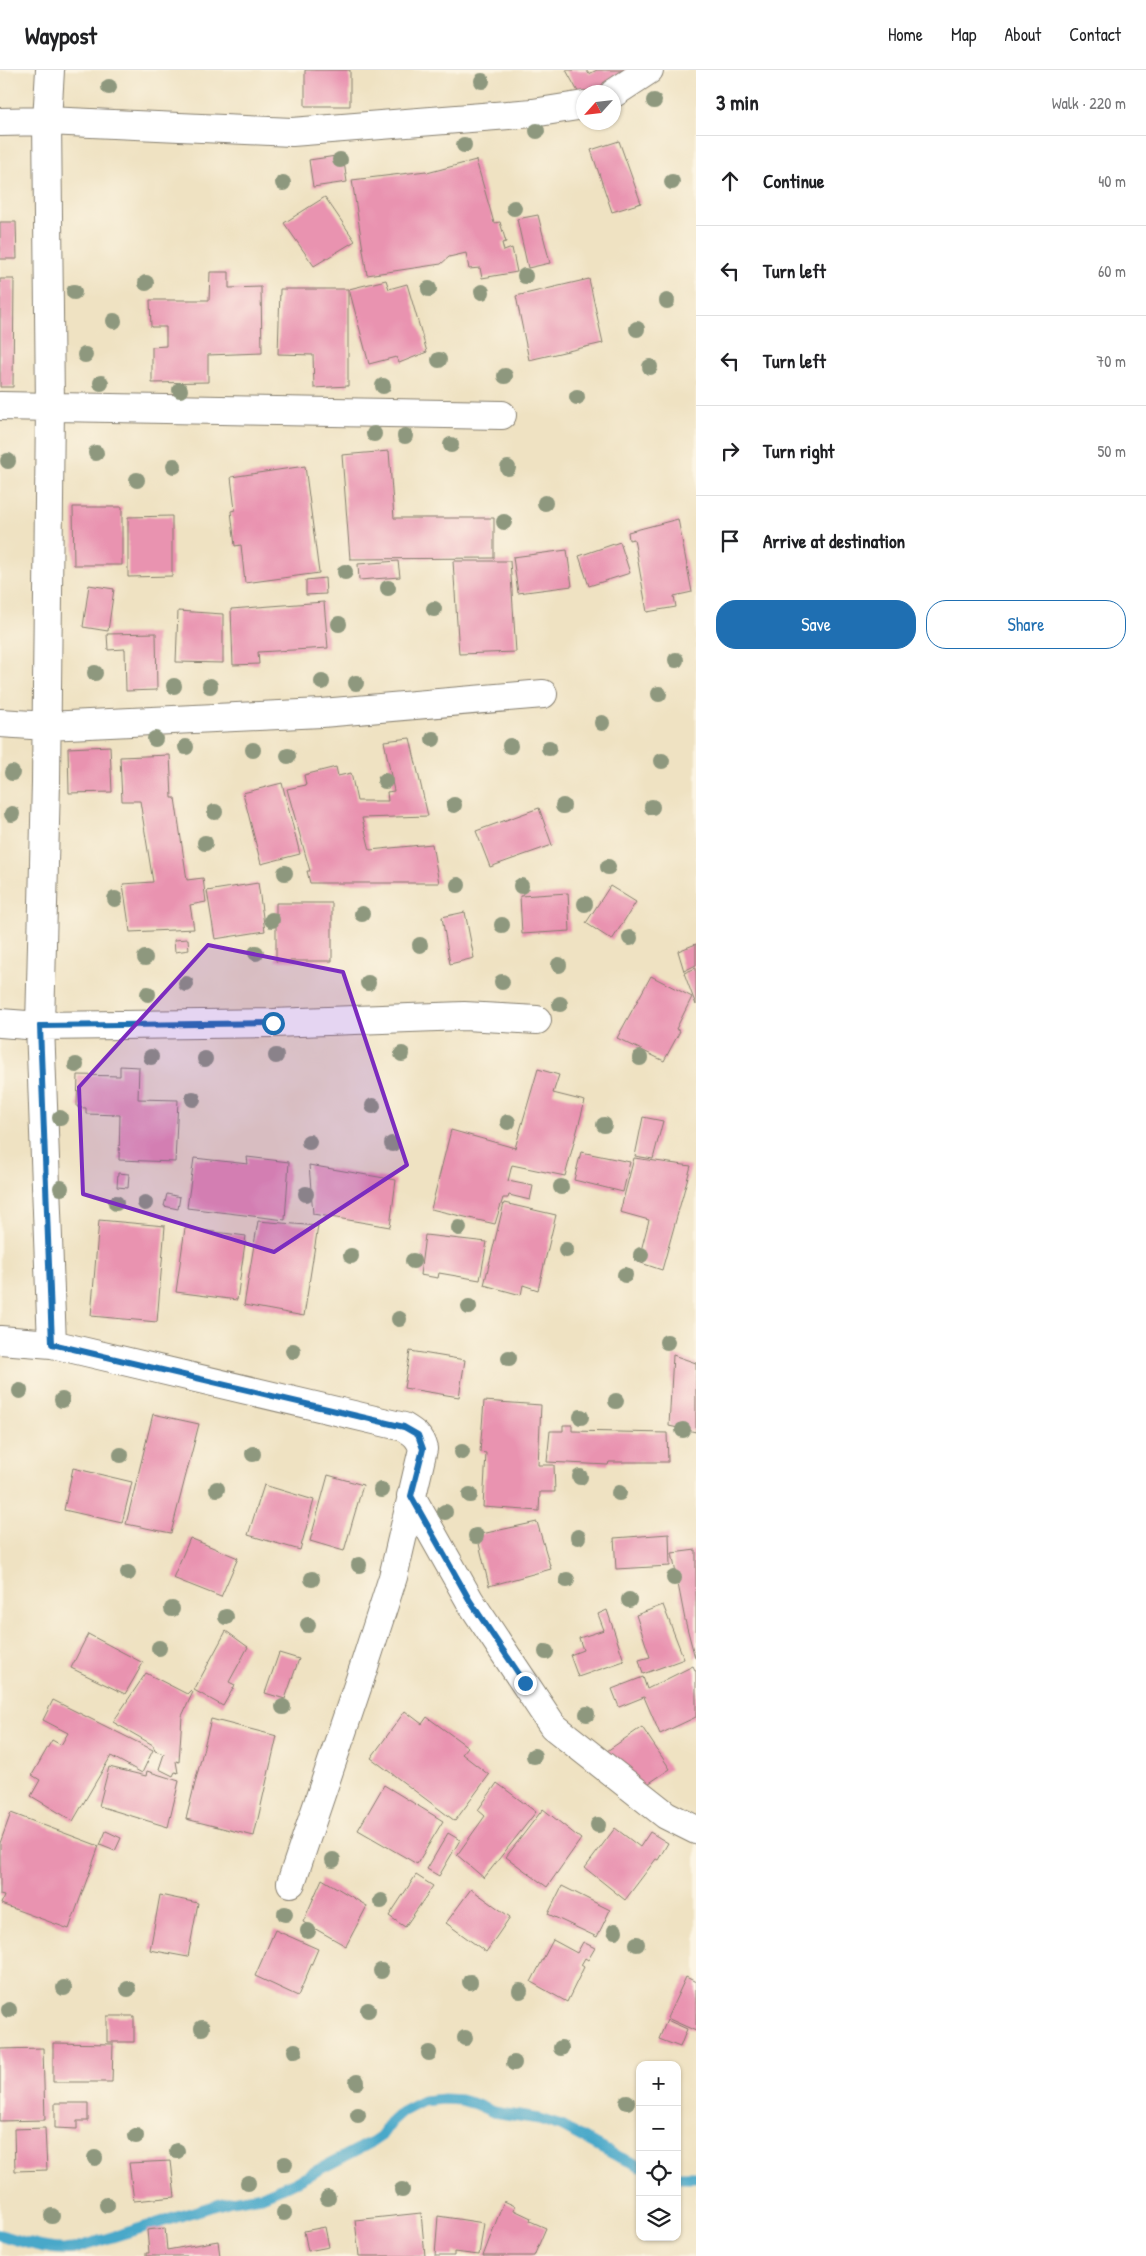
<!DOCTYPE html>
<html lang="en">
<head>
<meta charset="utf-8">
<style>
  body { margin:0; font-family:"Patrick Hand",sans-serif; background:#f2f2f2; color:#202124 }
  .controls { position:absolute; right:15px; bottom:15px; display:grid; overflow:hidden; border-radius:10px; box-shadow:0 1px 4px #0004 }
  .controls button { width:45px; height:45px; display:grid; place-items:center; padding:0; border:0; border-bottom:1px solid #e0e0e0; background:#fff; color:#202124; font:25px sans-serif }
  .compass { position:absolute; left:576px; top:15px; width:45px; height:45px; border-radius:50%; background:#fff; box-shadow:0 1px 4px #0004; rotate:243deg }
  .stop { position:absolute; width:15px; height:15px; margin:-11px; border:4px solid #1f6fb2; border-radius:50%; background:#fff }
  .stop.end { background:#1f6fb2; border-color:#fff; box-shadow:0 1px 5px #0008 }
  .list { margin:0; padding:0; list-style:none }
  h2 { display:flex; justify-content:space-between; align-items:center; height:65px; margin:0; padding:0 20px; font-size:21px }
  h2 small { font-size:16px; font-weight:400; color:#757577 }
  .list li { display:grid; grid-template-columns:32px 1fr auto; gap:15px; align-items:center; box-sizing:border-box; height:90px; padding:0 20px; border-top:1px solid #e0e0e0 }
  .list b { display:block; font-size:19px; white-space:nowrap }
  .list em { font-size:16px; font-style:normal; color:#757577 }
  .actions { display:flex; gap:10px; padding:15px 20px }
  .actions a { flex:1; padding:11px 0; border:1px solid #1f6fb2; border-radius:20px; text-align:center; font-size:18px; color:#1f6fb2 }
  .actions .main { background:#1f6fb2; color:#fff }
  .icon { flex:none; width:28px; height:28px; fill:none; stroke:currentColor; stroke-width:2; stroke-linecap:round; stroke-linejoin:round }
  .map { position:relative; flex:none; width:696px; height:2186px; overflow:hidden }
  header { display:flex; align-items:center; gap:30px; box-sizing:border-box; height:70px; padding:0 25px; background:#fff; border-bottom:1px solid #e0e0e0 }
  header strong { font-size:24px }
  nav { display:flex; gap:28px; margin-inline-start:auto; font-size:18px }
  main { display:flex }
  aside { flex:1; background:#fff }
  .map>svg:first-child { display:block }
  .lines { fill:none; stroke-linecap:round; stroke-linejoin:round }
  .stream { stroke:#4aa8c9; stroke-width:11 }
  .building { fill:#e993b0 }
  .minor-casing { stroke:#867f6f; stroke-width:30 }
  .minor { stroke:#fff; stroke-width:28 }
  .tree { fill:#8e987e }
  .route { stroke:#1f6fb2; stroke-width:6 }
  .marked { fill:#7b2cbf; fill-opacity:0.2; stroke:#7b2cbf; stroke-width:4; stroke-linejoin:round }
</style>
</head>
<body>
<header>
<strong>Waypost</strong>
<nav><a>Home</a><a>Map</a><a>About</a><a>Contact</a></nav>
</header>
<main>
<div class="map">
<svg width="696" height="2186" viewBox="0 0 696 2186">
  <rect width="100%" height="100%" fill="#fcf5e5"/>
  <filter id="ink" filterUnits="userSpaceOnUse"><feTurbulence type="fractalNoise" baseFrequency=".02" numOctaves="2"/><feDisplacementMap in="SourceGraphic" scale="10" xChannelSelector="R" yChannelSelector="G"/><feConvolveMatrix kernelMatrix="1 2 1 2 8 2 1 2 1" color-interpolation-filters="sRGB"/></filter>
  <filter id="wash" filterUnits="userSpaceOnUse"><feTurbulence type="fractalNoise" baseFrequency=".0096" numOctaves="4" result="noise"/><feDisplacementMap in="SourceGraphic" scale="20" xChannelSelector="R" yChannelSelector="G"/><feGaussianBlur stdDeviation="1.12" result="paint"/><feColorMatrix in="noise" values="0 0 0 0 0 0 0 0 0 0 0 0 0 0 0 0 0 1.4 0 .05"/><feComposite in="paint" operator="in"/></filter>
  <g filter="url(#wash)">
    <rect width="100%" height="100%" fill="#efe2c2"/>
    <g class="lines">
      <path class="stream" d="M677,2107h19
        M0,2165c24,7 48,16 73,14l137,-42 21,-6 31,-5 33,-14 77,-40 9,-6 10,-14 11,-10 21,-11 21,-2 17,1 14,4 18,8 46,7 22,7 56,30 23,10"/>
    </g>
    <g id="blocks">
      <path class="building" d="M305,0h45v36h-45z
        M566,0h20l3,4 8,-4h40l-43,22h-10l-2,7z
        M619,71l22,62 -29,9 -21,-62z
        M343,85l4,27 -34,5 -4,-27z
        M476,90l18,63 6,-1 6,20 -4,1 2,8 8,-3 5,24 -35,6 -2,-10 -11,1 -3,-16 -17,4 -8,7 -74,11 -15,-95 74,-9 1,2z
        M325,127l30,44 -41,25 -30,-43z
        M538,145l12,48 -22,5 -11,-49z
        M0,152h16l1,37h-17z
        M210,202h19v16l32,-1 1,66 -54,2v27l-56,1v-36l14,-1v-19h-15l-1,-27h59z
        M0,209h14l-1,108h-13z
        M589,209l14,64 -74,17 -13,-64z
        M386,210l3,9 18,-5 20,68 -28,11 -3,-6 -27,7 -20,-75z
        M280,219h68v97l-34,2 -1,-33 -35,-1z
        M389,381l5,67h100v40l-144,1 -8,-104z
        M305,396l14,107 -74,10 -4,-38 -6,1 -4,-35 4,-1 -4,-33z
        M73,437h49v58h-48z
        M172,446v60l-44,1v-60z
        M678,449l14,73 -18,4 2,11 -29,5 -13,-73 -5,1 -1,-8z
        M620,472l10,31 -41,13 -10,-30z
        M567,480l5,36 -54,7 -5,-36z
        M398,491l2,16 -41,3 -1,-16z
        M453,491h57l6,91 -57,2z
        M325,508l1,16 -20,1v-15z
        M89,515l25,4 -6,42 -25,-4z
        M324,532l4,46 -70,4 1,12 -26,1 -2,-56z
        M178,541l45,3v49l-47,-1z
        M156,563l1,57 -31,1 -1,-42 -17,1 -1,-16z
        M410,668l18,78 -66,2 8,32 62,-6 7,39h-129l-3,-12h3l-23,-82 19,-4 -2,-10 32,-8 2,9 13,-3 6,28h31l-1,-9 7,-1 -10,-50z
        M110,676l2,46 -43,1 -1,-45z
        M170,685l2,43h3l12,82 16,-2 3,24 -16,3 4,24 -64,3 -7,-48 30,-2 -13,-81h-18l-2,-44z
        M282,713l18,71 -39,10 -18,-71z
        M539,738l13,37 -62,22 -14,-36z
        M258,813l7,48 -50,8 -8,-48z
        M610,816l26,16 -24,38 -26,-17z
        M568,823l2,38 -48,3 -2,-38z
        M276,833h56v58h-56z
        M465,842l9,46 -24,6 -8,-47z
        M188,869l1,11 -14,2 -1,-12z
        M696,874v21l-12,6 -6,-20z
        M696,898v37l-12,-32z
        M651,906l41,21 -16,32 4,2 -16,30 -47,-23z
        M120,996l19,1 -1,32 40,1 -3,62 -56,-2 1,-45 -34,-1v-6l-9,-1 1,-32 42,1z
        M538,999l21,6 -6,18 32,8 -20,75 -53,-11 -4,16 25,5 -3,14 -21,-5 -1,3h-5l-8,26 -64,-15 20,-79 64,18z
        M643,1047l20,4 -10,38 -18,-3z
        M581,1082l49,10 -7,30 -49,-12z
        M247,1087l42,5 -4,58 -98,-12 7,-50 54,6z
        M634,1088l57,8 -29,104 -24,-8 11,-42 -29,-8z
        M309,1095l87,15 -6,47 -77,-13z
        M118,1103l11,1 -1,14 -11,-1z
        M167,1124l13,3 -2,12 -14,-3z
        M504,1133l52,12 -18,75 -15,-5 -2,10 -37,-10z
        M99,1150l66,6 -8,96 -66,-6z
        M258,1151l60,5 -14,90 -60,-11z
        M185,1158l61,8 -9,64 -61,-8z
        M425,1165l62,7 -7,38 -41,-7 -1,5 -18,-3z
        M410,1281l55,9 -6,37 -55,-9z
        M673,1285l23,8v69l-27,-6z
        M484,1331l57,4 -3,60h16l1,27h-15l-1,19 -56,-4 3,-54 -6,-1z
        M153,1344l46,10 -28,109 -45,-9z
        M563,1355h9v6l95,2 1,29h-59l-1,3 -61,-3 3,-31h13z
        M73,1398l59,14 -10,41 -58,-13z
        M328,1405l35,10 -19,66 -34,-10z
        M264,1415l50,15 -14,50 -52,-15z
        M537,1452l14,47 -62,17 -12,-51z
        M669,1464l1,32 -54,3 -2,-31z
        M190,1468l48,20 -17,39 -48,-19z
        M696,1480v108h-1l-10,-38 -13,-67z
        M663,1535l21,54 -41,15 -4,-14 11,-3 -14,-42z
        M607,1540l17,51 -46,16 -8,-22 13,-5 -4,-12 25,-8 -6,-16z
        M226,1561l22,16 -19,35 6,3 -12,21 -29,-16z
        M88,1564l55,29 -18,31 -54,-26z
        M279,1583l20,6 -14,40 -20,-6z
        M693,1596l3,6v45l-36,17 -16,-37 -25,10 -7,-18 31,-12 4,12z
        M146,1603l41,21 4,-4 2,2 -11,24 -3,46 -3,-1 2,12 -3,-1 -2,4 -14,-7 5,-15 -9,-3 -2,-6 -40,-23z
        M53,1630l100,50 -11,23 -31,-17 -38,65 -42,-25 9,-16 -8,-5 20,-35 9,5 7,-12 -25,-13z
        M405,1641l17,13 5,-7 41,30 -6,7 27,21 -34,46 -84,-63z
        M211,1649l66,17 -23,100 -68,-17z
        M642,1657l28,42 -31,21 -32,-39z
        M109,1697l37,9 1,-5 32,10 -11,46 -69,-21z
        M497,1713l39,29 -52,66 -27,-23 28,-39 -7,-6z
        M384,1715l59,36 -26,43 -59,-34z
        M543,1739l38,30 -34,48 -41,-30z
        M11,1743l88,33 -30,83 -68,-25 3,-8 -4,-1v-52z
        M615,1758l25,19 10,-15 18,11 -10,17 -2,-1 -31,41 -40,-32z
        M106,1761l15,7 -6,13 -15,-6z
        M448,1763l12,7 -21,36 -12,-7z
        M416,1805l17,11 -28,41 -16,-11z
        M322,1809l45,27 -21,40 -43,-24z
        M562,1816l48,24 -13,27 -49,-23z
        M471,1819l39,28 -24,35 -40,-29z
        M160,1825l38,8 -10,54 -38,-7z
        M275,1860l43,19 -20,47 -43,-20z
        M553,1870l24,13 6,-11 12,6 -7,12 -3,-2 -4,7 3,2 -17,35 -36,-20z
        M686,1907l10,5v49l-29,-13z
        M107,1946h27v26h-27z
        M667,1950l20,9 -7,18 -21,-8z
        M53,1973l60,1 -1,38h-59z
        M43,1978l2,72 -45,1v-72z
        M55,2033h33v18h-11v8l-22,-1z
        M45,2058l2,42 -32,1 -1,-42z
        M171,2091l4,36 -41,4 -5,-38z
        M504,2131l11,5 -1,4 17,8 -1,3 16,7 -12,28h-51z
        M421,2143l4,43h-66l-4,-36z
        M438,2146l46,7 -5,32 -25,-3v4h-19z
        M325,2157l4,20 -21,4 -4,-20z
        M165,2158l2,22 51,-9 2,15h-74v-3h3l-2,-23z"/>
    </g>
  </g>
  <g filter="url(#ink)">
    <use href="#blocks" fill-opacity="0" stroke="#867f6f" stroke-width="1"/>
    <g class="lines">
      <defs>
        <path id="minor" d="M50,0l-3,51 3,285 -4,376 -6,244 12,318
          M614,23l35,-23
          M0,52l47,-1 245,11 241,-19 51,-8
          M0,336l502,9
          M0,653l47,3 275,-13 221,-19
          M0,953l40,3 233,-3 191,-7 73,4
          M0,1270l52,4 352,83c10,6 16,10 19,22l-30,128 -33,102 -69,204
          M411,1426l59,105 83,125 113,89 30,15"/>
      </defs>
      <use href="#minor" class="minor-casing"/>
      <use href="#minor" class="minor"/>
    </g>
    <g class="tree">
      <circle cx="482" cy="11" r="8"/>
      <circle cx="109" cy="17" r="8"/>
      <circle cx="654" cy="31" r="8"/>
      <circle cx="537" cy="61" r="8"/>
      <circle cx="464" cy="75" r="8"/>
      <circle cx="340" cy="90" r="8"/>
      <circle cx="672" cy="112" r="8"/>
      <circle cx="283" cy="113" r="8"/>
      <circle cx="514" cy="138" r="8"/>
      <circle cx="525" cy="206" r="8"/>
      <circle cx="146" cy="213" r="8"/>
      <circle cx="429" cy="219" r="8"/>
      <circle cx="74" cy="222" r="8"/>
      <circle cx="482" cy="222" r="8"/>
      <circle cx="667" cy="231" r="8"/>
      <circle cx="114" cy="251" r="8"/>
      <circle cx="637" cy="259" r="8"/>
      <circle cx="85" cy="285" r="8"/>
      <circle cx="439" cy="290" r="8"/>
      <circle cx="650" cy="297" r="8"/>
      <circle cx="505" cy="306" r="8"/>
      <circle cx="101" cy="313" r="8"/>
      <circle cx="383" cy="316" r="8"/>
      <circle cx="180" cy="320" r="8"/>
      <circle cx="577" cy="327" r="8"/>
      <circle cx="374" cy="364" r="8"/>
      <circle cx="405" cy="366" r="8"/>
      <circle cx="451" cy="375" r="8"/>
      <circle cx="96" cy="383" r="8"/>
      <circle cx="8" cy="391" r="8"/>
      <circle cx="174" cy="396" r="8"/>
      <circle cx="508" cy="398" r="8"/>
      <circle cx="137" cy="410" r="8"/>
      <circle cx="545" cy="433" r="8"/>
      <circle cx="504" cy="452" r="8"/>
      <circle cx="345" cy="502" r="8"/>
      <circle cx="388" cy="518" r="8"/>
      <circle cx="434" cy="539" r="8"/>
      <circle cx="339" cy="554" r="8"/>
      <circle cx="676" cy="590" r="8"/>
      <circle cx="95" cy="603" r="8"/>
      <circle cx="322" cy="612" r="8"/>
      <circle cx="356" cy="613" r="8"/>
      <circle cx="174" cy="616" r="8"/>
      <circle cx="210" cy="616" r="8"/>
      <circle cx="659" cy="624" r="8"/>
      <circle cx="602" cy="653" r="8"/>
      <circle cx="155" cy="669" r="8"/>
      <circle cx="433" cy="669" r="8"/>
      <circle cx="510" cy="676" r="8"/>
      <circle cx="186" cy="677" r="8"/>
      <circle cx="549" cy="678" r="8"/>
      <circle cx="253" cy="680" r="8"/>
      <circle cx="288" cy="686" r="8"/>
      <circle cx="662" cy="691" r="8"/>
      <circle cx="12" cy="703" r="8"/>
      <circle cx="385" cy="711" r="8"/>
      <circle cx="454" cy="735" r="8"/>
      <circle cx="563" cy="736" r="8"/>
      <circle cx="652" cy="737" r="8"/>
      <circle cx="215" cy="742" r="8"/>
      <circle cx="12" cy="744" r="8"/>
      <circle cx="205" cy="773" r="8"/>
      <circle cx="608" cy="797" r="8"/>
      <circle cx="285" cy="803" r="8"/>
      <circle cx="458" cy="815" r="8"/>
      <circle cx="521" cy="816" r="8"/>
      <circle cx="115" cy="829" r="8"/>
      <circle cx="585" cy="834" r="8"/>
      <circle cx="362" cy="844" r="8"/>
      <circle cx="272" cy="850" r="8"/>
      <circle cx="502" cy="855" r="8"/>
      <circle cx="630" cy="868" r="8"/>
      <circle cx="420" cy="875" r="8"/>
      <circle cx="256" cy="883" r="8"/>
      <circle cx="145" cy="888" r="8"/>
      <circle cx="559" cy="895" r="8"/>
      <circle cx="502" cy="912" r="8"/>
      <circle cx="368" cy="913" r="8"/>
      <circle cx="186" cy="914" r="8"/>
      <circle cx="148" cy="924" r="8"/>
      <circle cx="560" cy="934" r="8"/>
      <circle cx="402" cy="984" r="8"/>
      <circle cx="276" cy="986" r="8"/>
      <circle cx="151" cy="987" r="8"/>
      <circle cx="640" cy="988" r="8"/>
      <circle cx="205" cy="989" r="8"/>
      <circle cx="76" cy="995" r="8"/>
      <circle cx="193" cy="1029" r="8"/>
      <circle cx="373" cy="1036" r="8"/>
      <circle cx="60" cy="1048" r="8"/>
      <circle cx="508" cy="1052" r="8"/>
      <circle cx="604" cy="1055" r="8"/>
      <circle cx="309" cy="1072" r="8"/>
      <circle cx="392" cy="1074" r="8"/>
      <circle cx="561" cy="1117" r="8"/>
      <circle cx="61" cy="1118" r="8"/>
      <circle cx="306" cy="1124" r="8"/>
      <circle cx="116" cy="1133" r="8"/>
      <circle cx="145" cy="1133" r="8"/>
      <circle cx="459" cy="1158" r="8"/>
      <circle cx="566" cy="1180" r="8"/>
      <circle cx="641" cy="1185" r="8"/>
      <circle cx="351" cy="1186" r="8"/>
      <circle cx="413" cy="1191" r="8"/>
      <circle cx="625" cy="1205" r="8"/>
      <circle cx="469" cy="1237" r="8"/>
      <circle cx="399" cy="1249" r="8"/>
      <circle cx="667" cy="1272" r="8"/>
      <circle cx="293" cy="1281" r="8"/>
      <circle cx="509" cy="1288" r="8"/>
      <circle cx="20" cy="1321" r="8"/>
      <circle cx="62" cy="1330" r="8"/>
      <circle cx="616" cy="1331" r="8"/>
      <circle cx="581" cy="1347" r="8"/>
      <circle cx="683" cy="1360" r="8"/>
      <circle cx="462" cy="1382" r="8"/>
      <circle cx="253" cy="1384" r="8"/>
      <circle cx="121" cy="1385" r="8"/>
      <circle cx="580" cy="1407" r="8"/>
      <circle cx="217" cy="1419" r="8"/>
      <circle cx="381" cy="1420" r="8"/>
      <circle cx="619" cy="1423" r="8"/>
      <circle cx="470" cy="1425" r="8"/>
      <circle cx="445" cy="1442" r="8"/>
      <circle cx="476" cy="1466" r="8"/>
      <circle cx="578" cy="1467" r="8"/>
      <circle cx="359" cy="1495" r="8"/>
      <circle cx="128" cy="1503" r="8"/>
      <circle cx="674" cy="1508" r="8"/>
      <circle cx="312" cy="1509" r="8"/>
      <circle cx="567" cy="1510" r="8"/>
      <circle cx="629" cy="1530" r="8"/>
      <circle cx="172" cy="1539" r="8"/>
      <circle cx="226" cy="1547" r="8"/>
      <circle cx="308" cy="1555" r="8"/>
      <circle cx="159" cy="1578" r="8"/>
      <circle cx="546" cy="1582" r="8"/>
      <circle cx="283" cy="1637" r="8"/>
      <circle cx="587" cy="1644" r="8"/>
      <circle cx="534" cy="1686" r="8"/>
      <circle cx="598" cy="1755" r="8"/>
      <circle cx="333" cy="1790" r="8"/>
      <circle cx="381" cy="1831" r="8"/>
      <circle cx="285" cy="1844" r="8"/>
      <circle cx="308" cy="1861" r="8"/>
      <circle cx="615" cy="1861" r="8"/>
      <circle cx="637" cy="1874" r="8"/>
      <circle cx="381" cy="1901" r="8"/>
      <circle cx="470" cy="1912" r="8"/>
      <circle cx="64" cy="1918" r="8"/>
      <circle cx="128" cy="1919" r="8"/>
      <circle cx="520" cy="1921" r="8"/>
      <circle cx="9" cy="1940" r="8"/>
      <circle cx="368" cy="1940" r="8"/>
      <circle cx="202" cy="1958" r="8"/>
      <circle cx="465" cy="1968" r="8"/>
      <circle cx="561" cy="1978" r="8"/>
      <circle cx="295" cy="1981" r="8"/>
      <circle cx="429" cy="1983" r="8"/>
      <circle cx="514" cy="1993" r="8"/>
      <circle cx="357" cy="2012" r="8"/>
      <circle cx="627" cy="2032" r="8"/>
      <circle cx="358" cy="2045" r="8"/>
      <circle cx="136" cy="2066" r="8"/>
      <circle cx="177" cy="2081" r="8"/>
      <circle cx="95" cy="2088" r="8"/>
      <circle cx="285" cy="2094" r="8"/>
      <circle cx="248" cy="2113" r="8"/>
      <circle cx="402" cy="2120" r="8"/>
      <circle cx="328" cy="2128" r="8"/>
      <circle cx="107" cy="2135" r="8"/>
      <circle cx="284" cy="2143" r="8"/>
      <circle cx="52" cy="2146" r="8"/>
    </g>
  </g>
  <g class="lines" filter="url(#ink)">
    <path class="route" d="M273,953l-233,3 12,318 352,83 14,8 5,14 -12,47 59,105 55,82"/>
  </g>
  <path class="marked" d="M208,875l135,27 64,193 -133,87 -191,-58 -4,-107z"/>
</svg>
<div class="controls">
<button>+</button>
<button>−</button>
<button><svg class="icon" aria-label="locate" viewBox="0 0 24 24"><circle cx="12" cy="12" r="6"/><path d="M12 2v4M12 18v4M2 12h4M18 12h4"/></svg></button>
<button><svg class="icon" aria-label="layers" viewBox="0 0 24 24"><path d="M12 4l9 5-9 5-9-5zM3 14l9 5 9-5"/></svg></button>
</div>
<svg class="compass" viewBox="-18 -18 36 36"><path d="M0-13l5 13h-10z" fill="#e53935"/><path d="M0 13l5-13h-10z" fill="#757577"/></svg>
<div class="stop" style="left:273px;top:953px"></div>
<div class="stop end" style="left:525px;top:1613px"></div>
</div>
<aside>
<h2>3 min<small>Walk · 220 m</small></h2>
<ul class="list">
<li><svg class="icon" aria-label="ahead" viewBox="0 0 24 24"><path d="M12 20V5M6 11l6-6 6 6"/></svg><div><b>Continue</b></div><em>40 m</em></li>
<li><svg class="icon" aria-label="left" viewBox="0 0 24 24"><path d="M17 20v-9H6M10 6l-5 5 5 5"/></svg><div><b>Turn left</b></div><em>60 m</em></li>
<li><svg class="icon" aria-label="left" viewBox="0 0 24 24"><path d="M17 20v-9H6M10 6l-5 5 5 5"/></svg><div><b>Turn left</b></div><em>70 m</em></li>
<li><svg class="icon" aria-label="right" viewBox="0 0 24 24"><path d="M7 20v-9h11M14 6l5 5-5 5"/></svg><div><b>Turn right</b></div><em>50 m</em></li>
<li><svg class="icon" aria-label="arrive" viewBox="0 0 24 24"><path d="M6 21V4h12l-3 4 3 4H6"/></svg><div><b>Arrive at destination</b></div></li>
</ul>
<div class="actions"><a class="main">Save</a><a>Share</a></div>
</aside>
</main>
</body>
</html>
